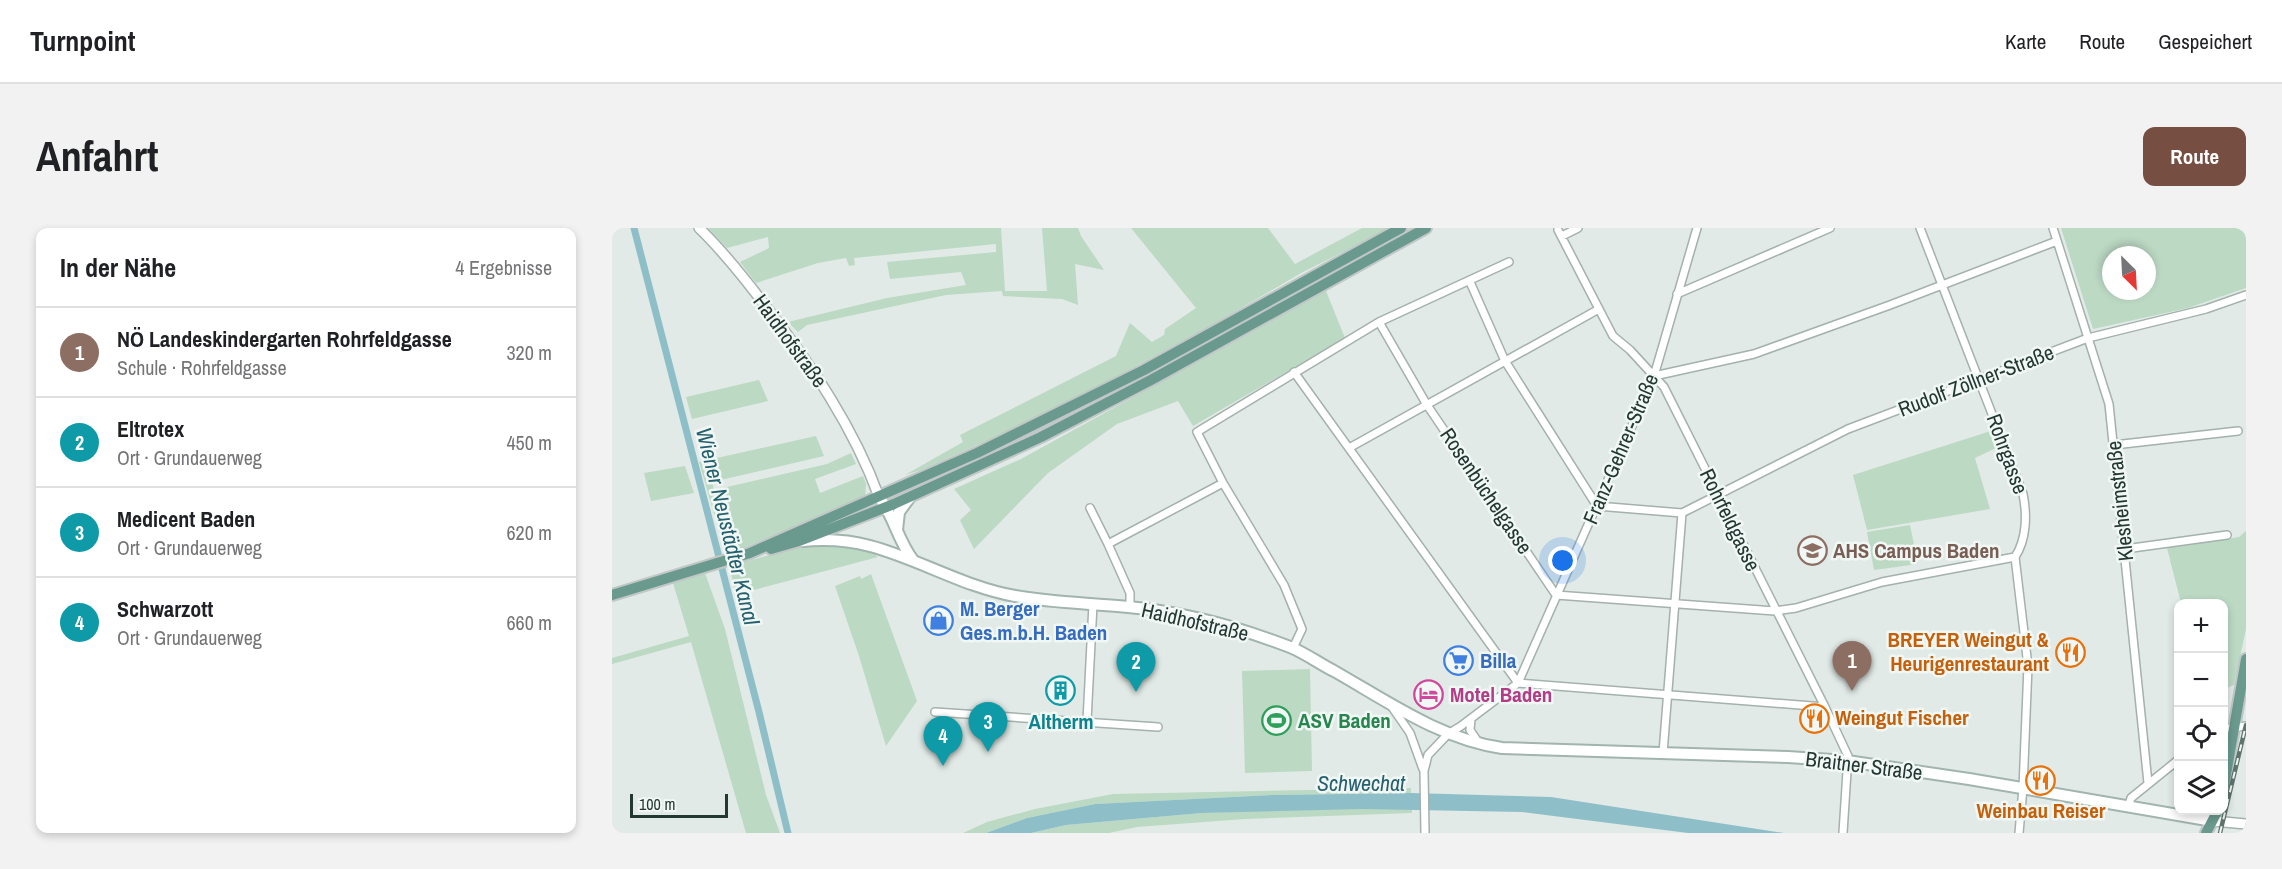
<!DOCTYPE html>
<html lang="de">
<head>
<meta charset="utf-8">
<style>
  body { margin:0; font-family:"Archivo Narrow",sans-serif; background:#f2f2f2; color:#202124 }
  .controls { position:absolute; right:18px; bottom:18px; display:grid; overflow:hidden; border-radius:12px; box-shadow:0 3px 9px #0003 }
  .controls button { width:54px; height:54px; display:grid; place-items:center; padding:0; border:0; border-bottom:2px solid #e0e0e0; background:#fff; color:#202124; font:30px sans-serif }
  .compass { position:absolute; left:1490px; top:18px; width:54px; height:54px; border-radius:50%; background:#fff; box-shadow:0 3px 9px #0003; rotate:156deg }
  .scale { position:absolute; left:18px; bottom:15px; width:98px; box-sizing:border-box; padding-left:6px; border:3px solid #233833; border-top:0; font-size:16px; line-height:21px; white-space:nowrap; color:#233833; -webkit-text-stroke:4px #f1f7f4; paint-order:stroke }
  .you { position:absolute; left:951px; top:333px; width:21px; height:21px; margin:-15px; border:4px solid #fff; border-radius:50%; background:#1a73e8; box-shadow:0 0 0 9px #1a73e833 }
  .badge { display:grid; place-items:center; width:39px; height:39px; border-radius:50%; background:#774e42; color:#fff; font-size:20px; font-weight:700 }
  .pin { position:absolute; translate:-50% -50px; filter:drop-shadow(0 2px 3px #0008) }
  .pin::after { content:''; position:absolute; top:32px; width:21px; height:18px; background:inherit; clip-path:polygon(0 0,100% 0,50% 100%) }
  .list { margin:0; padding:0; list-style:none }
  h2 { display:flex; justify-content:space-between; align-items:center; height:78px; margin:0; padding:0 24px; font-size:26px }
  h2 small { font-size:20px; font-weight:400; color:#757577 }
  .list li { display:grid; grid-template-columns:39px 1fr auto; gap:18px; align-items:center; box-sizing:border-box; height:90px; padding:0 24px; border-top:2px solid #e0e0e0 }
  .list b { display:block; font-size:22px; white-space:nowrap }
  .list p { margin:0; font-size:20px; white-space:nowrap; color:#757577 }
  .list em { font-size:20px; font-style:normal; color:#757577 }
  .icon { flex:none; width:33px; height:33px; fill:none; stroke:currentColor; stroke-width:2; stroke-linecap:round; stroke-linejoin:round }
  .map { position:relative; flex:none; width:1634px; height:605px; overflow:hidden; border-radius:12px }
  header { display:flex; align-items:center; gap:36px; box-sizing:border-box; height:84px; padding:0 30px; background:#fff; border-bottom:2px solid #e0e0e0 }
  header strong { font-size:28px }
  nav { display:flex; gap:33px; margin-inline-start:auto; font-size:21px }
  .intro { display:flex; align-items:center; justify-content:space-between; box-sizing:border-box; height:144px; padding:0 36px }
  h1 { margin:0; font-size:42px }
  .button { padding:15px 27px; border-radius:12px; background:#774e42; color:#fff; font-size:21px; font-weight:700 }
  main { display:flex; gap:36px; padding:0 36px }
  aside { flex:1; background:#fff; border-radius:12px; box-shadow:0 3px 9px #0003 }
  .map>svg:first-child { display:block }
  .green { fill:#bcd9c4; fill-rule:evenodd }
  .water { fill:#8ebfc9 }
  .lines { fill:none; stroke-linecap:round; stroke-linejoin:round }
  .canal { stroke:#8ebfc9; stroke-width:7 }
  .minor-casing { stroke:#a4b1ad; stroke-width:10 }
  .tertiary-casing { stroke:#a4b1ad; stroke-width:12 }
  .secondary-casing { stroke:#a1b4ad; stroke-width:14 }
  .primary-casing { stroke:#c1c7c6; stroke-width:14 }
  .minor { stroke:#fff; stroke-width:7 }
  .tertiary { stroke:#fff; stroke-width:9 }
  .secondary { stroke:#fff; stroke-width:10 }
  .primary { stroke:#6a9a8e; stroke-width:10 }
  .rail-casing { stroke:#5e746e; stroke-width:4.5 }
  .rail { stroke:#f1f7f4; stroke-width:2; stroke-dasharray:7; stroke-linecap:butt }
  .labels { text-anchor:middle; stroke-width:5; stroke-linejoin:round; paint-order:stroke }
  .street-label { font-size:21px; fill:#233833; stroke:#f1f7f4 }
  .education-label { font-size:21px; font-weight:bold; fill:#785e54; stroke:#f1f7f4; text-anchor:start }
  .shop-label { font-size:21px; font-weight:bold; fill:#366cbe; stroke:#f1f7f4; text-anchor:start }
  .food-label { font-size:21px; font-weight:bold; fill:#c56008; stroke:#f1f7f4; text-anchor:end }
  .hotel-label { font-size:21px; font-weight:bold; fill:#b23c85; stroke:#f1f7f4; text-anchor:start }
  .leisure-label { font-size:21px; font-weight:bold; fill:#27864d; stroke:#f1f7f4; text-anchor:start }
  .culture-label { font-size:21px; font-weight:bold; fill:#0d838f; stroke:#f1f7f4 }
  .water-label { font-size:22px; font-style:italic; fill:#24606d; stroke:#f1f7f4 }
</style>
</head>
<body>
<header>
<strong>Turnpoint</strong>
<nav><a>Karte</a><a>Route</a><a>Gespeichert</a></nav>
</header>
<div class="intro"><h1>Anfahrt</h1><a class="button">Route</a></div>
<main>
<aside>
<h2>In der Nähe<small>4 Ergebnisse</small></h2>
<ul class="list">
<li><span class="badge" style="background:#8d6e63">1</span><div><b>NÖ Landeskindergarten Rohrfeldgasse</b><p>Schule · Rohrfeldgasse</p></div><em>320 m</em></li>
<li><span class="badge" style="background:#0f9aa8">2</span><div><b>Eltrotex</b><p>Ort · Grundauerweg</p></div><em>450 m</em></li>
<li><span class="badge" style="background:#0f9aa8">3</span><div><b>Medicent Baden</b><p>Ort · Grundauerweg</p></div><em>620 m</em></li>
<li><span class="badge" style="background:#0f9aa8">4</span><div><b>Schwarzott</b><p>Ort · Grundauerweg</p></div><em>660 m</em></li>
</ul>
</aside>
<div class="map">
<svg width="1634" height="605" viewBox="0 0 1634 605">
  <rect width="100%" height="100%" fill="#e1eae6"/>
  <path class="green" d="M96,0h293l4,63h42l-5,-63h36l3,8 23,34 -29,-6 3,41 -16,-6 -59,-3 -1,-5 -56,4 -139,30 -9,7 -10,-10 99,-24 79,-13 -5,-13 -71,7 -3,-17 109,-10v-8l-142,14 1,7 -6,1 -3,-8 -28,5 -62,20 -16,-21 29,-14 -1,-11 -41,11z
    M519,0h137l27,36 67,-36h29l-88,44 -89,52 -165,89 -128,57 -16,5 58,-33 -3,-7 156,-79 14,-33 22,19 12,-7 1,-6 31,-21z
    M797,0h9l-247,136 -108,57 -113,53v-2l174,-87z
    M1449,0h185v60l-58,20 -95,21zM1499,27h36v36h-36z
    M714,63l19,47 -152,88 -15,-25 -61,23 -69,49 -74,76 -14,-29 11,-10 -17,-21 67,-30z
    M147,152l9,21 -76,18 -6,-22z
    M1382,202l6,16 -25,12 15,51 -123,21 -14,-55z
    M204,208l8,20 -112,26 2,8 113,-26 24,-11 5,11 -41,15 5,14 43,-17 3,8 -1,14 -139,57 -27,-93z
    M73,238l9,27 -43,8 -7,-28z
    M1298,297l8,39 -44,6 -7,-38z
    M1634,303v98l-12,56 -10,4v-85l-43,-1 -14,-55 72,-11z
    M210,315l44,4 12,10 -143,38 -5,-29 72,-20z
    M93,345l20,56 41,166 14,38h-34l-55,-191 -79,22v-6l77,-22 -16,-53z
    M259,346l46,127 -31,45 -27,-90 -24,-70 25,-10 1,3z
    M698,441l2,102 -67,2 -3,-102z
    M799,560v5l-139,2 -177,9 -68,14 -41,15h-23l24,-11 48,-13 78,-15z
    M685,581h115v4l-167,6 -108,8 -28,6h-78l35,-8 136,-12z"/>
  <path class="water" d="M799,565l140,4 233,36h-96l-166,-21 -161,-3 -159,4 -136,12 -35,8h-45l41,-15 68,-14 177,-9z"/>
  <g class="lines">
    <path class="canal" d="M22,0l125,484 29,121"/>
    <defs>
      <path id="minor" d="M1308,0l103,266c4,20 4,45 -8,63l13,109 -5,122 -4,45
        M1441,0l56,176 39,379
        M946,2l55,106 17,14 34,37 161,320 23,49 -5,77
        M950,8l16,-8
        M858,54l35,79 92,145
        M1065,66l153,-66
        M767,94l48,83 129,190 219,16 21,-3 86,-26 133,-25
        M682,144l224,311
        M1042,148l100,-22 136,-49 167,-64
        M1502,217l124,-14
        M737,220l250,-139
        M985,278l85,7 166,-84 240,-91 118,-29 40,-14
        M478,280l18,36
        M1513,321l102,-14
        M518,379v-14l-22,-49 115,-61
        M681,420l9,-19 -18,-44 -61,-102 -26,-51 182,-110 130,-60
        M906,455l307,24
        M780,479l18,26 13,36
        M323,484l223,15
        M859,491l-1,11 8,12
        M475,493l6,-117
        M1612,501l22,-3
        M1051,525l19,-240
        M1516,579l3,-9 47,-38
        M813,605l-1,-62 4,-16 20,-21 13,-8 57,-43 136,-307 43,-148"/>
      <path id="tertiary" d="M87,0c26,25 47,52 68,80 45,58 87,120 112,189
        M1601,593l33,3"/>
      <path id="secondary" d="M267,269c15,19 19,44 34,63
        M285,302l2,-18 11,-15
        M190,313c23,-2 46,-1 68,5 49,13 94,41 145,50 37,7 76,7 113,11 56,5 110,20 162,40 15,6 30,17 44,24 53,30 106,68 168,77l286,9 59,4 122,18 244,42"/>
      <path id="primary" d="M159,321l28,-8 95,-37 147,-67 110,-57 275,-152
        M0,367l138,-42 227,-100 167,-83 257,-142
        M1612,558l22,-127
        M1594,605l12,-23"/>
    </defs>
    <use href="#minor" class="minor-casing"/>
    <use href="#tertiary" class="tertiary-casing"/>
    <use href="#secondary" class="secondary-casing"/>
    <use href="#primary" class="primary-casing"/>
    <use href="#minor" class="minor"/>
    <use href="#tertiary" class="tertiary"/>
    <use href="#secondary" class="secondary"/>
    <use href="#primary" class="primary"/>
    <defs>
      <path id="rail" d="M1608,605l26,-108"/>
    </defs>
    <use href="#rail" class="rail-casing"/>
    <use href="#rail" class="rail"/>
  </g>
  <defs>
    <symbol id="school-ring" viewBox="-11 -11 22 22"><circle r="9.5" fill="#f1f7f4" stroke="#8d6e63" stroke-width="1.5"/><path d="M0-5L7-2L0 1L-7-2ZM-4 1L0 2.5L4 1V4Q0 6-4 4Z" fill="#8d6e63"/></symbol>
    <symbol id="shop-ring" viewBox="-11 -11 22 22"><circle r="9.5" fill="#f1f7f4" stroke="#3f7fe0" stroke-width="1.5"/><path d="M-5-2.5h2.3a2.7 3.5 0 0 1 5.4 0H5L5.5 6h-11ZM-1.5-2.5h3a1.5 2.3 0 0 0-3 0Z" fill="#3f7fe0"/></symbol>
    <symbol id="restaurant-ring" viewBox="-11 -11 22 22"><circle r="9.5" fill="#f1f7f4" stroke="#e8710a" stroke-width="1.5"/><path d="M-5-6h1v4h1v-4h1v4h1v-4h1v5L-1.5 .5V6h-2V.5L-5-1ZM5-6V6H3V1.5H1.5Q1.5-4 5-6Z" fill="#e8710a"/></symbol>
    <symbol id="supermarket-ring" viewBox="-11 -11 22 22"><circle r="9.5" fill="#f1f7f4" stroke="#3f7fe0" stroke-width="1.5"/><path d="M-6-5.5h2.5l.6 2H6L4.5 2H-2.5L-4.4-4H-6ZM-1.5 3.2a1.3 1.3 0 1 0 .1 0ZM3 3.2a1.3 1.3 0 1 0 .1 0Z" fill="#3f7fe0"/></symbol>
    <symbol id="building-ring" viewBox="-11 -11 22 22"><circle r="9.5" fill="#f1f7f4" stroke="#0f9aa8" stroke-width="1.5"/><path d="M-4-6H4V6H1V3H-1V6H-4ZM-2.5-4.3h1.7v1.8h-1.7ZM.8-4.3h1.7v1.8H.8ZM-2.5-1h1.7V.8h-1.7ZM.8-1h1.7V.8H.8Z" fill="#0f9aa8"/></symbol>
    <symbol id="hotel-ring" viewBox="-11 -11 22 22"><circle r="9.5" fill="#f1f7f4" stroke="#d1479c" stroke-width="1.5"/><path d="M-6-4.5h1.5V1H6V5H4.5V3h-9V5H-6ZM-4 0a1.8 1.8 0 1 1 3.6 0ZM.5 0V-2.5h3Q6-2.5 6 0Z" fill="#d1479c"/></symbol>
    <symbol id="stadium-ring" viewBox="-11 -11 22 22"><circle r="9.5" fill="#f1f7f4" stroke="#2e9e5b" stroke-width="1.5"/><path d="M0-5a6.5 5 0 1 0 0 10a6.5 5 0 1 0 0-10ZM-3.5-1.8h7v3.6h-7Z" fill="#2e9e5b"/></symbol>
  </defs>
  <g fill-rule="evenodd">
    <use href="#school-ring" x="1184" y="306" width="33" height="33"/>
    <use href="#shop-ring" x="310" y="376" width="33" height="33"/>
    <use href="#restaurant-ring" x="1442" y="408" width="33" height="33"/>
    <use href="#supermarket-ring" x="830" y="416" width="33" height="33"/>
    <use href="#building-ring" x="432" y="446" width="33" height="33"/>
    <use href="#hotel-ring" x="800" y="450" width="33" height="33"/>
    <use href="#restaurant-ring" x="1186" y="474" width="33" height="33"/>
    <use href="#stadium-ring" x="648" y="476" width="33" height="33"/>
    <use href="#restaurant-ring" x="1412" y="536" width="33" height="33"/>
  </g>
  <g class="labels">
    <g class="street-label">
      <text transform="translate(178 113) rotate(54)" y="7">Haidhofstraße</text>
      <text transform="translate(1364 153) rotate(-21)" y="7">Rudolf Zöllner-Straße</text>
      <text transform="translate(1009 221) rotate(-67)" y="7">Franz-Gehrer-Straße</text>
      <text transform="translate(1395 226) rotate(70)" y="7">Rohrgasse</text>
      <text transform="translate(874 263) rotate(56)" y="7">Rosenbüchelgasse</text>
      <text transform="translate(1508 273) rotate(-96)" y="7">Klesheimstraße</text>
      <text transform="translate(1118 292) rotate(64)" y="7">Rohrfeldgasse</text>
      <text transform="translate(583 394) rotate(13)" y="7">Haidhofstraße</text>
      <text transform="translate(1252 538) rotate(7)" y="7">Braitner Straße</text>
    </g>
    <g class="education-label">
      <text x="1221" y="330">AHS Campus Baden</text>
    </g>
    <g class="shop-label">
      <text x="348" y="388">M. Berger<tspan x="348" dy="24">Ges.m.b.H. Baden</tspan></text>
      <text x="868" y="440">Billa</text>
    </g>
    <g class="food-label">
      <text x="1437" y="419">BREYER Weingut &amp;<tspan x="1437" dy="24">Heurigenrestaurant</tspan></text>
      <text x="1223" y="497" text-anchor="start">Weingut Fischer</text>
      <text x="1429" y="590" text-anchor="middle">Weinbau Reiser</text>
    </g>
    <g class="hotel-label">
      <text x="838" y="474">Motel Baden</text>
    </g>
    <g class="leisure-label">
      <text x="686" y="500">ASV Baden</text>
    </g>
    <g class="culture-label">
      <text x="449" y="501">Altherm</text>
    </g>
    <g class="water-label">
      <text transform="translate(116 298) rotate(76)" y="8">Wiener Neustädter Kanal</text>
      <text x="749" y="563">Schwechat</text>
    </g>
  </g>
</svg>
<div class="controls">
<button>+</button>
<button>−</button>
<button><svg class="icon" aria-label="locate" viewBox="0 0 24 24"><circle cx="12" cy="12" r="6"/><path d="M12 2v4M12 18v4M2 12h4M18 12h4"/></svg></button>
<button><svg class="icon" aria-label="layers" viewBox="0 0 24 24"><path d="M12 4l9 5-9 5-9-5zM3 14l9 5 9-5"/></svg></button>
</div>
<svg class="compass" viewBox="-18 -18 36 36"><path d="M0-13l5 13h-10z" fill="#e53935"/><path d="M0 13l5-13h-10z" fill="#757577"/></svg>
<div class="scale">100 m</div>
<div class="you"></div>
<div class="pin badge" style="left:1240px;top:463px;background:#8d6e63">1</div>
<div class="pin badge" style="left:524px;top:464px;background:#0f9aa8">2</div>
<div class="pin badge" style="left:376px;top:524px;background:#0f9aa8">3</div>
<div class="pin badge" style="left:331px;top:538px;background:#0f9aa8">4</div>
</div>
</main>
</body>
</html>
